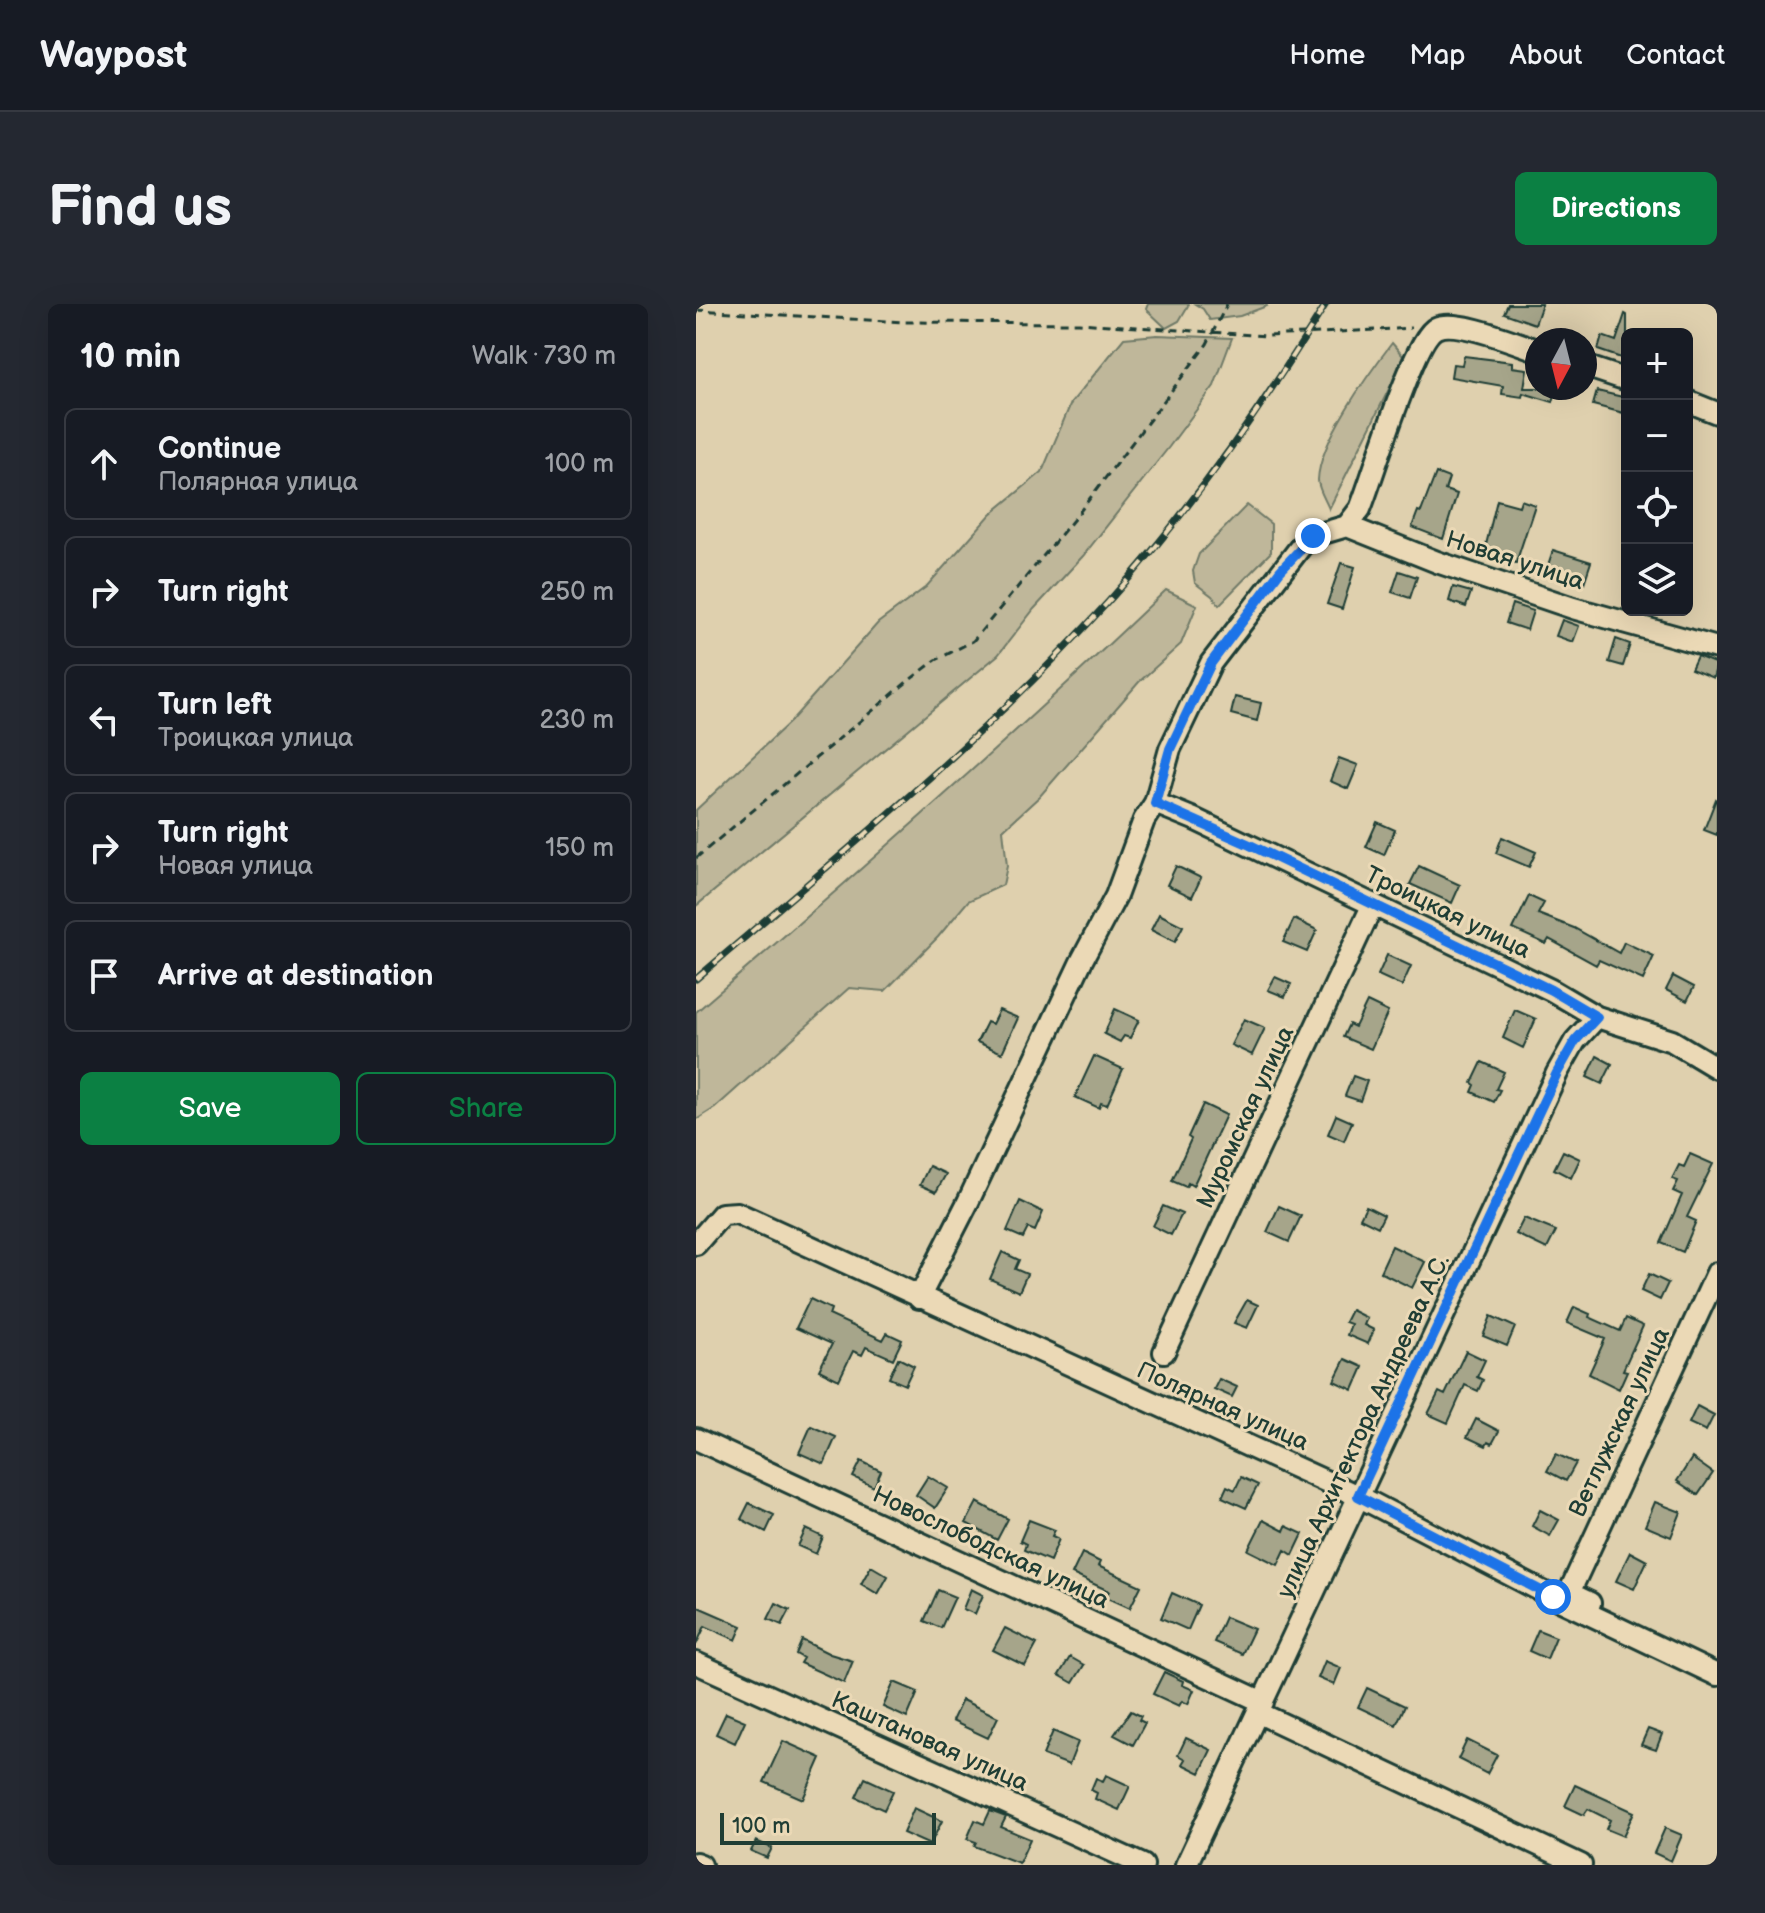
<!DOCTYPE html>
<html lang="en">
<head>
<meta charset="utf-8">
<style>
  body { margin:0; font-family:"Balsamiq Sans",sans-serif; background:#242831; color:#f1f3f6 }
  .controls { position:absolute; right:24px; top:24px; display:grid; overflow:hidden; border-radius:12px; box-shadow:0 8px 32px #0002 }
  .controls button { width:72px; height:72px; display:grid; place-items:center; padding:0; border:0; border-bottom:2px solid #363941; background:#171b24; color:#f1f3f6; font:40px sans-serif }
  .compass { position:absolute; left:829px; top:24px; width:72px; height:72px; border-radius:50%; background:#171b24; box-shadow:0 8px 32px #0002; rotate:187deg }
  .scale { position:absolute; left:24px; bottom:20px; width:216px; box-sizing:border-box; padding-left:8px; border:4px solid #1f3d34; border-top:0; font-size:22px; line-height:28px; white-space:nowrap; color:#1f3d34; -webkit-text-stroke:6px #ebd9b6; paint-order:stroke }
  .stop { position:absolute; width:24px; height:24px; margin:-18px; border:6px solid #1a73e8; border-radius:50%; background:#fff }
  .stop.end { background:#1a73e8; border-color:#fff; box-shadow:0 2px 8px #0008 }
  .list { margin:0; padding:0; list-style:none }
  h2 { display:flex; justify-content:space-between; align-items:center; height:104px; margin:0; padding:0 32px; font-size:34px }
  h2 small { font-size:26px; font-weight:400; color:#9ea1a6 }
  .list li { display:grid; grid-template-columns:52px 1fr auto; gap:24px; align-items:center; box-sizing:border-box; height:112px; margin:0 16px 16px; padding:0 16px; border:2px solid #363941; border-radius:12px }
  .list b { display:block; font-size:30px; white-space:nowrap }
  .list p { margin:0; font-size:26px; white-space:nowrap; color:#9ea1a6 }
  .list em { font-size:26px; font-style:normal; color:#9ea1a6 }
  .actions { display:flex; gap:16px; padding:24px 32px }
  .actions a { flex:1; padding:18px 0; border:2px solid #0b8043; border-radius:12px; text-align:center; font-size:28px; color:#0b8043 }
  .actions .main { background:#0b8043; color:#fff }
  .icon { flex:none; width:44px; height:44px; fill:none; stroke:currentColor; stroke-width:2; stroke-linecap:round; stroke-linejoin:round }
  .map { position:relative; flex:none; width:1021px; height:1561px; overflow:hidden; border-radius:12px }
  header { display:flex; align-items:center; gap:48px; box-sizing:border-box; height:112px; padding:0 40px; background:#171b24; border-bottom:2px solid #363941 }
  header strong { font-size:38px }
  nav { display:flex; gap:44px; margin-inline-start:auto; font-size:28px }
  .intro { display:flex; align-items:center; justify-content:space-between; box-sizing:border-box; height:192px; padding:0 48px }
  h1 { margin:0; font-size:56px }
  .button { padding:20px 36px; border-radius:12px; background:#0b8043; color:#fff; font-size:28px; font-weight:700 }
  main { display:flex; gap:48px; padding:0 48px }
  aside { flex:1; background:#171b24; border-radius:12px; box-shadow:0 8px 32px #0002 }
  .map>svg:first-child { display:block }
  .green { fill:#bfb79a; stroke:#6f7a67; stroke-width:2 }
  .building { fill:#a6a58a; stroke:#1f3d34; stroke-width:2 }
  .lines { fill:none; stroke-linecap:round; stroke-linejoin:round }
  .minor-casing { stroke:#1f3d34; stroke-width:26 }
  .path { stroke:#1f3d34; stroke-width:3; stroke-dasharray:8 6; stroke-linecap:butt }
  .minor { stroke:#ebd9b6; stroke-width:20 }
  .rail-casing { stroke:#1f3d34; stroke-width:7 }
  .rail { stroke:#ebd9b6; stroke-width:4; stroke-dasharray:12; stroke-linecap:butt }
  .route { stroke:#1a73e8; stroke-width:10 }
  .labels { text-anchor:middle; stroke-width:6; stroke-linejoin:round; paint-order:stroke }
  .street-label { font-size:24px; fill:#1f3d34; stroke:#ebd9b6 }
</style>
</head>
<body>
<header>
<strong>Waypost</strong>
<nav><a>Home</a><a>Map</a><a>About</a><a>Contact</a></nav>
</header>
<div class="intro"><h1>Find us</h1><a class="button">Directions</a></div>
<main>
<aside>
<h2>10 min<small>Walk · 730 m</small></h2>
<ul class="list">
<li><svg class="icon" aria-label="ahead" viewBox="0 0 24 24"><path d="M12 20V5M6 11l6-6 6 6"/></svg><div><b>Continue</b><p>Полярная улица</p></div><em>100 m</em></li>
<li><svg class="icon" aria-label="right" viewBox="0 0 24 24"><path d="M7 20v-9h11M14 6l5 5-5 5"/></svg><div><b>Turn right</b></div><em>250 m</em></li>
<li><svg class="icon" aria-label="left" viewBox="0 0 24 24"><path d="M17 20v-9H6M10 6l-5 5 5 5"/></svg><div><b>Turn left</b><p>Троицкая улица</p></div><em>230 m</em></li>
<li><svg class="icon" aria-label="right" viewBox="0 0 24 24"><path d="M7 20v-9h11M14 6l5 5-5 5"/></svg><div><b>Turn right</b><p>Новая улица</p></div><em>150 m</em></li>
<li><svg class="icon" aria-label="arrive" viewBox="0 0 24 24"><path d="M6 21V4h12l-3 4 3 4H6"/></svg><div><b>Arrive at destination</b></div></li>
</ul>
<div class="actions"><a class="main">Save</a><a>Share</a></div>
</aside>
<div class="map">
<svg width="1021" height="1561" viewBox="0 0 1021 1561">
  <rect width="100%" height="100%" fill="#dfd0ae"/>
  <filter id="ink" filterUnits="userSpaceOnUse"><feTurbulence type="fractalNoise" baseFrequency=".0125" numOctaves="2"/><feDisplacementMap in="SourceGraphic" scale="16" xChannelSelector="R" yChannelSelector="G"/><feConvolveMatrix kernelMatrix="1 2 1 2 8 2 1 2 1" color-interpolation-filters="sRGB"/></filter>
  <g filter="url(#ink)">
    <path class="green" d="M452,0h41l-10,17 -13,7 -20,-19z
      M499,0h71l1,2 -27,10 -30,4 -7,-11z
      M461,31l75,3 -18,48 -45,61 -86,109 -49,53 -36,46 -302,251v-96l94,-88 88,-99 48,-36 65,-73 51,-42 29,-69 53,-65z
      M696,39l11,13 -11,27 -63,126c-3,-8 -11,-20 -11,-29 1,-38 51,-107 74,-137z
      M551,201l24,19v28l-52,53 -7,-9 -17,-13 -2,-12 6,-17z
      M470,286l31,15 -16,39 -42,38 -99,114 -37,34 4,36 -4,19 -35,16 -30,36 -53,54 -36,-3 -134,120 -19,12v-108c160,-137 318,-276 470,-422z"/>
    <path class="building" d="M812,0h34l-7,20 -31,-11z
      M929,10l2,1v45l-29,-10 4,-14 14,5z
      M768,52l48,6v5l15,2 -3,19h33l-4,14 -30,-9 -1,4 -20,-3 1,-8 -52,-9 2,-13 9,1z
      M901,87l30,7v16l-34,-9z
      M740,169l13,5 -4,12 12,4 -14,45 -31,-12 6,-16 3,1z
      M801,196l22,6 2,-6 14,5 -19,58 -32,-10z
      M857,246l38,12 -7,21 -38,-12z
      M645,259l14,4 -13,42 -15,-5z
      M703,267l18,6 -7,21 -18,-6z
      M757,283l18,5 -5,15 -17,-6z
      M816,300l21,7 -6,19 -21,-7z
      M866,316l17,6 -6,16 -17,-6z
      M920,335l14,5 -7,22 -14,-4z
      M1001,352l20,8 -4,14 -22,-9z
      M539,393l26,6 -4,18 -26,-7z
      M643,454l19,7 -10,24 -18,-8z
      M1020,495l1,1v35l-13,-5z
      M681,518l18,8 -11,25 -18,-8z
      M806,533l34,15 -7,15 -33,-14z
      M480,562l25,12 -9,19 -25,-12z
      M723,562l41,19 -8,18 -42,-19z
      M833,592l15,7 -6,11 36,14 45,25 5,-11 30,14 -11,24 -44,-20 -3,5 -47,-26 -3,5 -33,-15z
      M463,610l24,12 -8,16 -24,-12z
      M598,615l23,11 -10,22 -24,-10z
      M691,651l24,11 -9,20 -24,-11z
      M977,672l21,11 -7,14 -21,-11z
      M579,673l16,7 -6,13 -17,-7z
      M671,698l21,10 -17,37 -28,-12 6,-13 6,3z
      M419,705l24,11 -9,18 -6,-2 -4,6 -16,-8z
      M303,706l19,8 -16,35 -25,-11 10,-20 5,2z
      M819,706l21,9 -13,29 -20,-10z
      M548,715l21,9 -13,27 -21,-10z
      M398,752l29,13 -16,36 -6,-2 -2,5 -24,-11z
      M901,752l15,8 -10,20 -15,-7z
      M786,758l22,10 -8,17 4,1 -6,12 -22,-10 3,-7 -3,-2z
      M657,772l14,5 -7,20 -15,-5z
      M507,800l23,11 -33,71 -5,-3 -2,4 -14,-6 19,-42 -3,-2z
      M640,811l16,7 -8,19 -16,-7z
      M867,847l17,8 -9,19 -17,-9z
      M994,850l23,10 -26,53 9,4 -13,31 -22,-9 21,-48 -9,-4 5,-10 -6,-2 7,-14 5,2z
      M233,862l17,8 -10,18 -16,-7z
      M324,897l23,11 -8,19 -7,-3 -5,10 -16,-7z
      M467,902l19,8 -11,21 -18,-9z
      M583,902l22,10 -12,26 -22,-10z
      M670,902l18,9 -6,12 -18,-9z
      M828,914l32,13 -9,18 -31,-15z
      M696,942l33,16 -13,26 -32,-16z
      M306,948l17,8 -4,9 12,5 -8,18 -29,-13z
      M953,970l19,9 -8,17 -19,-9z
      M114,995l21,10 -2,6 54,25 4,-7 15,7 -9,19 -27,-12 -4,8 -9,-4 -14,29 -20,-10 13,-26 -36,-16z
      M551,996l11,5 -11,23 -13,-5z
      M878,1003l16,7 -1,3 31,14 6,-13 17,8 -20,44 4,1 -8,18 -30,-15 16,-35 -38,-16z
      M655,1006l16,8 -3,7 10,5 -6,14 -21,-9 4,-11 -6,-2z
      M795,1012l24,11 -8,19 -24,-10z
      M770,1047l19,9 -8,17 6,3 -5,11 -13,-6 -17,38 -20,-9 11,-22 6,3z
      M202,1054l16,8 -9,19 -16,-7z
      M649,1055l18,8 -10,23 -19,-9z
      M523,1075l18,8 -5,10 -18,-8z
      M1001,1102l17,9 -8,16 -17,-8z
      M780,1115l23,12 -7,13 -4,-2 -2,4 -19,-9z
      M115,1122l25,11 -12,27 -25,-11z
      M860,1150l20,9 -10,18 -19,-10z
      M996,1154l21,15 -15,22 -21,-14z
      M165,1157l20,10 -7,16 -21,-10z
      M232,1172l20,12 -13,20 -19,-13z
      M545,1173l17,8 -12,23 -24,-11 5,-11 8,4z
      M281,1198l31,17 -11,21 -31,-17z
      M959,1198l26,10 -10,25 -26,-11z
      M53,1199l25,12 -8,17 -25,-13z
      M844,1206l19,10 -9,16 -18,-10z
      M333,1216l26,10 -3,6 7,3 -9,22 -26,-11 2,-6 -6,-3z
      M567,1216l21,11 2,-5 17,8 -10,21 -8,-5 -7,15 -30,-15z
      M110,1225l17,8 -7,17 -18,-8z
      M934,1248l17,9 -13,28 -18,-8z
      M386,1249l18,9 -2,4 43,20 -11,22 -24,-11 3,-6 -37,-17z
      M175,1262l17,10 -10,18 -17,-10z
      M275,1285l12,6 -8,19 -12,-5z
      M242,1286l17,7 -14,31 -17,-7z
      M476,1289l27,12 -11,25 -27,-12z
      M80,1299l14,7 -8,15 -14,-6z
      M0,1302l46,20 -6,14 -31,-14 -9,19z
      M529,1313l29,12 -12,25 -28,-12z
      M309,1324l32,16 -12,22 -32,-16z
      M842,1326l18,7 -9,22 -18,-8z
      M106,1336l28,14 23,7 -9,22 -44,-20 3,-5 -7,-4z
      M374,1353l14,8 -11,18 -14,-8z
      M629,1357l16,7 -7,17 -16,-7z
      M468,1368l19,9 -1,4 12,5 -6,14 -6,-3 -3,5 -26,-12z
      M198,1378l24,10 -11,26 -24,-11z
      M671,1384l38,18 -9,19 -38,-18z
      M266,1396l36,17 -10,21 -36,-17z
      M435,1407l10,5 -2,4 6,3 -12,22 -19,-10z
      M30,1409l19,8 -10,22 -19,-9z
      M952,1425l14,5 -6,16 -15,-5z
      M357,1427l25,11 -9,23 -26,-10z
      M490,1434l25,12 -11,23 -18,-9 3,-5 -7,-4z
      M771,1436l30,15 -10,19 -29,-15z
      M87,1437l38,17 -18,41 -39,-17z
      M410,1471l24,11 -11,24 -24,-11 2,-6 -6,-3 5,-12 7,3z
      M169,1474l28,13 -9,19 -28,-13z
      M879,1481l59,27 -11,24 -17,-7 4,-9 -22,-11 -4,6 -19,-9z
      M218,1504l28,13 -12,24 -27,-12z
      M294,1507l16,6 -5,10 29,12 -11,24 -45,-17 2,-4 -9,-3 8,-19 9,4z
      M969,1524l17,7 -11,26 -17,-8z
      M60,1537l16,7 -5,10 -16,-7z"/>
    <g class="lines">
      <defs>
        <path id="minor" d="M889,62l42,14
          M991,97l30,12
          M651,222l90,36 136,46 144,40
          M459,499l39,16 357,171 46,27 75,24 45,27
          M0,940l26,-30 15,-1 621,283 195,101 164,78
          M223,994l49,-96 113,-240 35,-66 28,-76 11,-17 15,-54 41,-86 91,-118 11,-9 34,-10 13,-17c13,-31 53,-170 76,-181 20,-10 80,15 101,22
          M468,1048l209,-448
          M0,1135l567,263
          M894,1299l-21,-10 148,-320
          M0,1359l447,202
          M563,1409l322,152
          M0,1559l5,2
          M490,1561l371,-792 18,-32 22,-24"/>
      </defs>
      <use href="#minor" class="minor-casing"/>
      <path class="path" d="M0,6l207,12 176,1 188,13 144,-8
        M0,554l211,-176 29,-22 37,-19 105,-127 129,-170 20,-40"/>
      <use href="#minor" class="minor"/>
      <defs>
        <path id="rail" d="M0,675c141,-121 287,-239 412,-377 83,-92 153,-193 218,-298"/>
      </defs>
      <use href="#rail" class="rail-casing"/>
      <use href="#rail" class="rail"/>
    </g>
  </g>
  <g class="lines" filter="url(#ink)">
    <path class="route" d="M617,232l-33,35 -69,92 -41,86 -15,54 95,42 301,145 46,27 -22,24 -18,32 -199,423 195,101"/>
  </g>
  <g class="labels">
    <g class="street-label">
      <text transform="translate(819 256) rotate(18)" y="8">Новая улица</text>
      <text transform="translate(752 608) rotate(26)" y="8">Троицкая улица</text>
      <text transform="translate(549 813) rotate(-65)" y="8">Муромская улица</text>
      <text transform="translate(527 1102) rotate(24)" y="8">Полярная улица</text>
      <text transform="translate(923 1118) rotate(-65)" y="8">Ветлужская улица</text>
      <text transform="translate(667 1122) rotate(-65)" y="8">улица Архитектора Андреева А.С.</text>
      <text transform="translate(295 1243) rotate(25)" y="8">Новослободская улица</text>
      <text transform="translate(234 1437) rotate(24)" y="8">Каштановая улица</text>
    </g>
  </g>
</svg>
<div class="controls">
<button>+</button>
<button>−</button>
<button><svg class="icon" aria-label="locate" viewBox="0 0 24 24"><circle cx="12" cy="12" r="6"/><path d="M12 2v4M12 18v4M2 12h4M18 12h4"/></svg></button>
<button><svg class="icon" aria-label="layers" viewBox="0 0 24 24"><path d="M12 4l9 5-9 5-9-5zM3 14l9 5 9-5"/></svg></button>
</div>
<svg class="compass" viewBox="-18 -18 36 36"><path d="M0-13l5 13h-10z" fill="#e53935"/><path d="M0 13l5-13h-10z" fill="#9ea1a6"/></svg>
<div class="scale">100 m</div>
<div class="stop" style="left:857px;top:1293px"></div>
<div class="stop end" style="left:617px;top:232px"></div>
</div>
</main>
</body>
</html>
